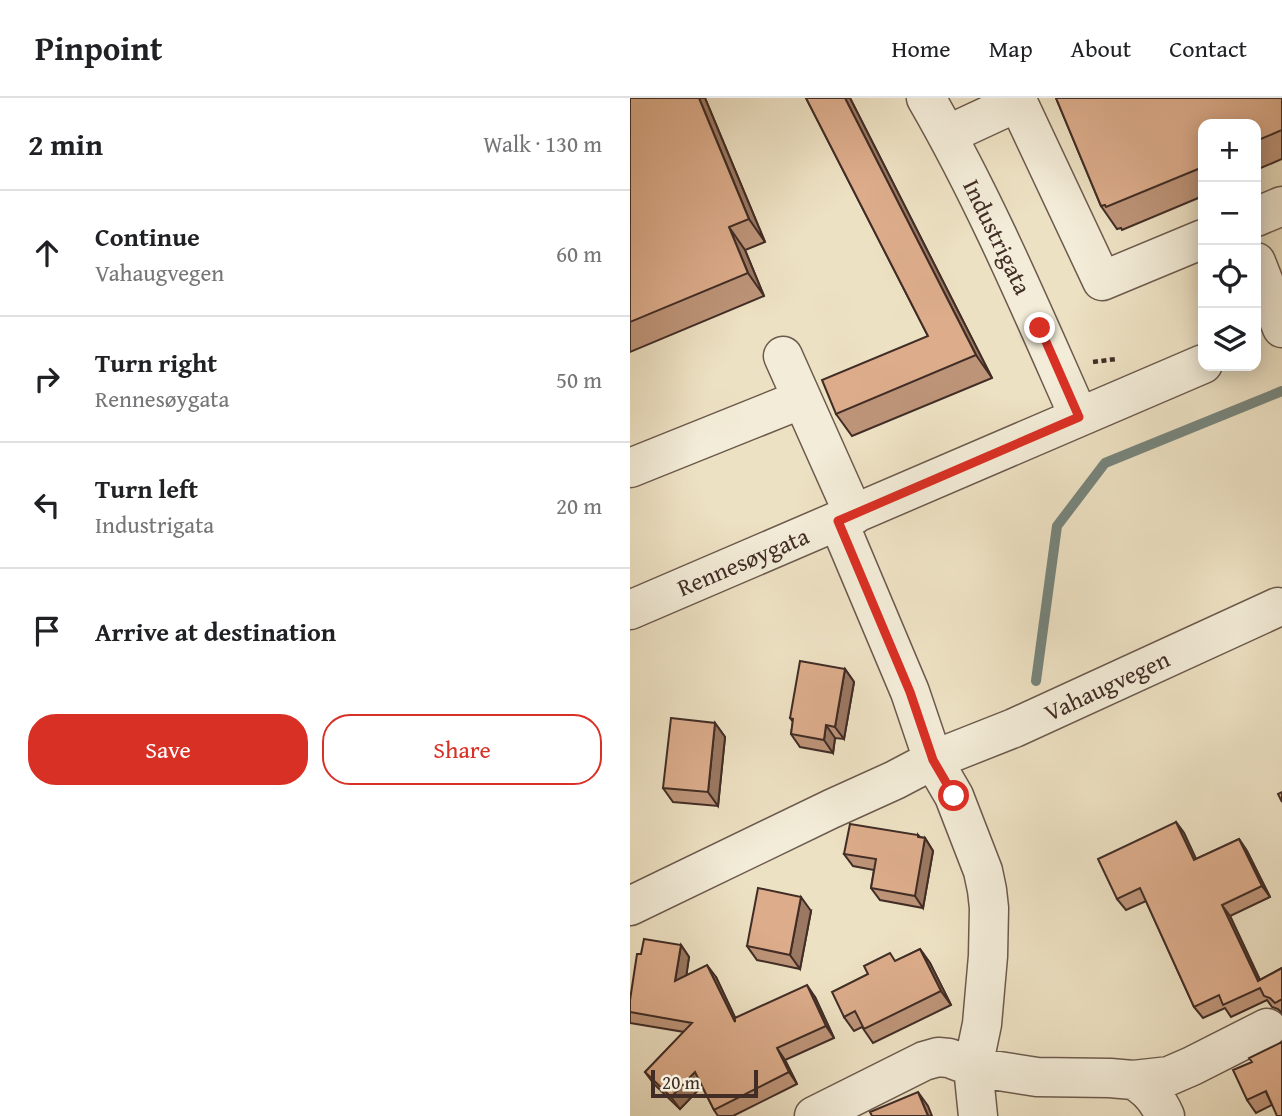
<!DOCTYPE html>
<html lang="en">
<head>
<meta charset="utf-8">
<style>
  body { margin:0; font-family:"Gentium Book Plus",serif; background:#f2f2f2; color:#202124 }
  .controls { position:absolute; right:21px; top:21px; display:grid; overflow:hidden; border-radius:14px; box-shadow:0 4px 18px #0003 }
  .controls button { width:63px; height:63px; display:grid; place-items:center; padding:0; border:0; border-bottom:2px solid #e0e0e0; background:#fff; color:#202124; font:35px sans-serif }
  .scale { position:absolute; left:21px; bottom:18px; width:107px; box-sizing:border-box; padding-left:7px; border:4px solid #412d26; border-top:0; font-size:19px; line-height:24px; white-space:nowrap; color:#412d26; -webkit-text-stroke:5px #f3ecd8; paint-order:stroke }
  .stop { position:absolute; width:21px; height:21px; margin:-16px; border:5px solid #d93025; border-radius:50%; background:#fff }
  .stop.end { background:#d93025; border-color:#fff; box-shadow:0 2px 7px #0008 }
  .list { margin:0; padding:0; list-style:none }
  h2 { display:flex; justify-content:space-between; align-items:center; height:91px; margin:0; padding:0 28px; font-size:30px }
  h2 small { font-size:23px; font-weight:400; color:#757577 }
  .list li { display:grid; grid-template-columns:46px 1fr auto; gap:21px; align-items:center; box-sizing:border-box; height:126px; padding:0 28px; border-top:2px solid #e0e0e0 }
  .list b { display:block; font-size:26px; white-space:nowrap }
  .list p { margin:0; font-size:23px; white-space:nowrap; color:#757577 }
  .list em { font-size:23px; font-style:normal; color:#757577 }
  .actions { display:flex; gap:14px; padding:21px 28px }
  .actions a { flex:1; padding:16px 0; border:2px solid #d93025; border-radius:28px; text-align:center; font-size:24px; color:#d93025 }
  .actions .main { background:#d93025; color:#fff }
  .icon { flex:none; width:38px; height:38px; fill:none; stroke:currentColor; stroke-width:2; stroke-linecap:round; stroke-linejoin:round }
  .map { position:relative; flex:none; width:652px; height:1018px; overflow:hidden }
  header { display:flex; align-items:center; gap:42px; box-sizing:border-box; height:98px; padding:0 35px; background:#fff; border-bottom:2px solid #e0e0e0 }
  header strong { font-size:33px }
  nav { display:flex; gap:38px; margin-inline-start:auto; font-size:24px }
  main { display:flex }
  aside { flex:1; background:#fff }
  .map>svg:first-child { display:block }
  .lines { fill:none; stroke-linecap:round; stroke-linejoin:round }
  .stream { stroke:#76847b; stroke-width:10 }
  .minor-casing { stroke:#6c5a4d; stroke-width:41 }
  .path { stroke:#412d26; stroke-width:4.5; stroke-dasharray:5 3.5; stroke-linecap:butt }
  .minor { stroke:#f3ecd8; stroke-width:38 }
  .wall { fill:#bd9478; stroke:#412d26; stroke-width:2 }
  .shaded-wall { fill:#9a7861; stroke:#412d26; stroke-width:2 }
  .building { fill:#dcac8b; stroke:#412d26; stroke-width:2 }
  .route { stroke:#d93025; stroke-width:9 }
  .labels { text-anchor:middle; stroke-width:6; stroke-linejoin:round; paint-order:stroke }
  .street-label { font-size:24px; fill:#412d26; stroke:#f3ecd8 }
</style>
</head>
<body>
<header>
<strong>Pinpoint</strong>
<nav><a>Home</a><a>Map</a><a>About</a><a>Contact</a></nav>
</header>
<main>
<aside>
<h2>2 min<small>Walk · 130 m</small></h2>
<ul class="list">
<li><svg class="icon" aria-label="ahead" viewBox="0 0 24 24"><path d="M12 20V5M6 11l6-6 6 6"/></svg><div><b>Continue</b><p>Vahaugvegen</p></div><em>60 m</em></li>
<li><svg class="icon" aria-label="right" viewBox="0 0 24 24"><path d="M7 20v-9h11M14 6l5 5-5 5"/></svg><div><b>Turn right</b><p>Rennesøygata</p></div><em>50 m</em></li>
<li><svg class="icon" aria-label="left" viewBox="0 0 24 24"><path d="M17 20v-9H6M10 6l-5 5 5 5"/></svg><div><b>Turn left</b><p>Industrigata</p></div><em>20 m</em></li>
<li><svg class="icon" aria-label="arrive" viewBox="0 0 24 24"><path d="M6 21V4h12l-3 4 3 4H6"/></svg><div><b>Arrive at destination</b></div></li>
</ul>
<div class="actions"><a class="main">Save</a><a>Share</a></div>
</aside>
<div class="map">
<svg width="652" height="1018" viewBox="0 0 652 1018">
  <rect width="100%" height="100%" fill="#ede1c3"/>
  <filter id="stains"><feTurbulence type="fractalNoise" baseFrequency=".00286" numOctaves="4"/><feColorMatrix values="0 0 0 0 .2 0 0 0 0 .09 0 0 0 0 .02 0 0 0 .5 -.17"/></filter>
  <radialGradient id="worn" r=".72"><stop offset=".6" stop-color="#630" stop-opacity="0"/><stop offset="1" stop-color="#630" stop-opacity=".3"/></radialGradient>
  <g class="lines">
    <path class="stream" d="M406,583l21,-155 48,-63 177,-72"/>
    <defs>
      <path id="minor" d="M296,0c59,102 105,211 153,319
        M386,0l86,183 101,-42
        M317,37l71,-33
        M626,119l26,-11
        M626,164l26,66
        M153,258l71,159
        M0,370l172,-69
        M208,423l72,171 23,68 21,36 29,75 4,19 2,18 -1,48 -6,68 -9,43 5,49
        M0,512l573,-246
        M0,808l201,-97 64,-29 38,-20 81,-32 264,-121
        M503,982c16,8 25,20 32,36
        M184,1018l110,-55 14,-4 11,1 24,9 64,10 73,1 23,2 36,-4 23,-10 75,-38"/>
    </defs>
    <use href="#minor" class="minor-casing"/>
    <path class="path" d="M463,264l23,-3"/>
    <use href="#minor" class="minor"/>
  </g>
  <path class="wall" d="M0,0h75l60,144 -20,8 19,46 -134,56z
    M176,0h44l142,280 -140,58 -16,-22 92,-78z
    M426,0h226v61l-26,11v-46h-53v72l-81,34 -1,-2 -4,1 -16,-23z
    M215,571l9,13 -10,57 -9,-1 -2,15 -33,-6 -9,-13 2,-12 -3,-4z
    M85,625l10,14 -7,69 -45,-4 -10,-14z
    M546,724l8,11 12,26 43,-20 8,12 23,46 -40,19 30,64 22,-12v45l-4,-4 -6,-2 -5,-7 -36,17 -6,-9 -22,10 -9,-11 -48,-106 -20,9 -9,-11z
    M288,737l2,2 5,1 8,13 -10,57 -43,-8 -9,-12 3,-18 -21,-4 -9,-12z
    M181,813l-11,58 -43,-9 -10,-14z
    M51,847l8,12 -3,18 30,2 19,41 80,-21 19,41 -49,22 12,24 -64,32h-15l-4,-6 -12,-24 -22,23 -26,-25 -9,-12 39,-40 -54,-9v-23l11,-46z
    M290,851l10,14 21,42 -78,38 -11,-16 -8,4 -10,-14 52,-56z
    M622,964l20,43 -16,8 -9,-13z"/>
  <path class="shaded-wall" d="M69,0h6l60,144 -16,-23z
    M215,0h5l142,280 -16,-23z
    M99,129l16,23 19,46 -16,-23z
    M215,571l9,13 -10,57 -9,-12z
    M85,625l10,14 -7,69 -10,-14z
    M196,627l9,13 -2,15 -9,-13z
    M546,724l8,11 18,39 -8,-12z
    M288,737l6,9 1,-6 8,13 -10,57 -8,-12z
    M609,741l8,12 23,46 -8,-11z
    M171,799l10,14 -11,58 -10,-14z
    M592,807l8,11 36,77 -8,-12z
    M51,847l8,12 -5,36 -9,-12z
    M290,851l10,14 21,42 -10,-14z
    M77,867l9,12 27,57 -8,-12z
    M177,887l8,12 19,41 -8,-12z
    M147,950l8,12 12,24 -8,-12z
    M65,974l9,12 -24,25 -9,-12z
    M288,994l10,14 4,10h-4z"/>
  <path class="building" d="M0,0h69l50,121 -20,8 19,46 -118,49z
    M176,0h39l131,257 -140,59 -14,-34 106,-44z
    M426,0h226v32l-26,11v-17h-53v43l-97,40 -1,-2 -4,1z
    M170,563l45,8 -10,58 -9,-2 -2,15 -33,-6 2,-15 -3,-1z
    M41,620l44,5 -7,69 -45,-4z
    M652,694v10l-4,-8z
    M546,724l18,38 45,-21 23,47 -40,19 36,76 24,-13v31l-7,4 -5,-5 -6,-2 -4,-8 -37,17 -4,-10 -25,12 -54,-119 -23,11 -19,-40z
    M220,726l68,11v2l7,1 -10,58 -44,-8 5,-29 -32,-5z
    M128,790l43,9 -11,58 -43,-9z
    M14,841l37,6 -6,36 32,-16 28,57v-4l72,-33 19,41 -49,22 12,24 -75,38 -19,-38 -24,25 -26,-25 47,-49 -62,-11v-12l7,-46h4z
    M290,851l21,42 -77,38 -9,-18 -11,6 -12,-25 36,-18 -4,-8 26,-13 5,8z
    M652,944v74h-5l-11,-25 -19,9 -14,-30 19,-8 -3,-4z
    M288,994l10,24h-56l-2,-4z"/>
  <g class="lines">
    <path class="route" d="M324,698l-21,-36 -23,-68 -72,-171 241,-104 -39,-89"/>
  </g>
  <g class="labels">
    <g class="street-label">
      <text transform="translate(367 139) rotate(64)" y="8">Industrigata</text>
      <text transform="translate(113 464) rotate(-23)" y="8">Rennesøygata</text>
      <text transform="translate(477 588) rotate(-25)" y="8">Vahaugvegen</text>
    </g>
  </g>
  <rect width="100%" height="100%" filter="url(#stains)"/>
  <rect width="100%" height="100%" fill="url(#worn)"/>
</svg>
<div class="controls">
<button>+</button>
<button>−</button>
<button><svg class="icon" aria-label="locate" viewBox="0 0 24 24"><circle cx="12" cy="12" r="6"/><path d="M12 2v4M12 18v4M2 12h4M18 12h4"/></svg></button>
<button><svg class="icon" aria-label="layers" viewBox="0 0 24 24"><path d="M12 4l9 5-9 5-9-5zM3 14l9 5 9-5"/></svg></button>
</div>
<div class="scale">20 m</div>
<div class="stop" style="left:324px;top:698px"></div>
<div class="stop end" style="left:410px;top:230px"></div>
</div>
</main>
</body>
</html>
